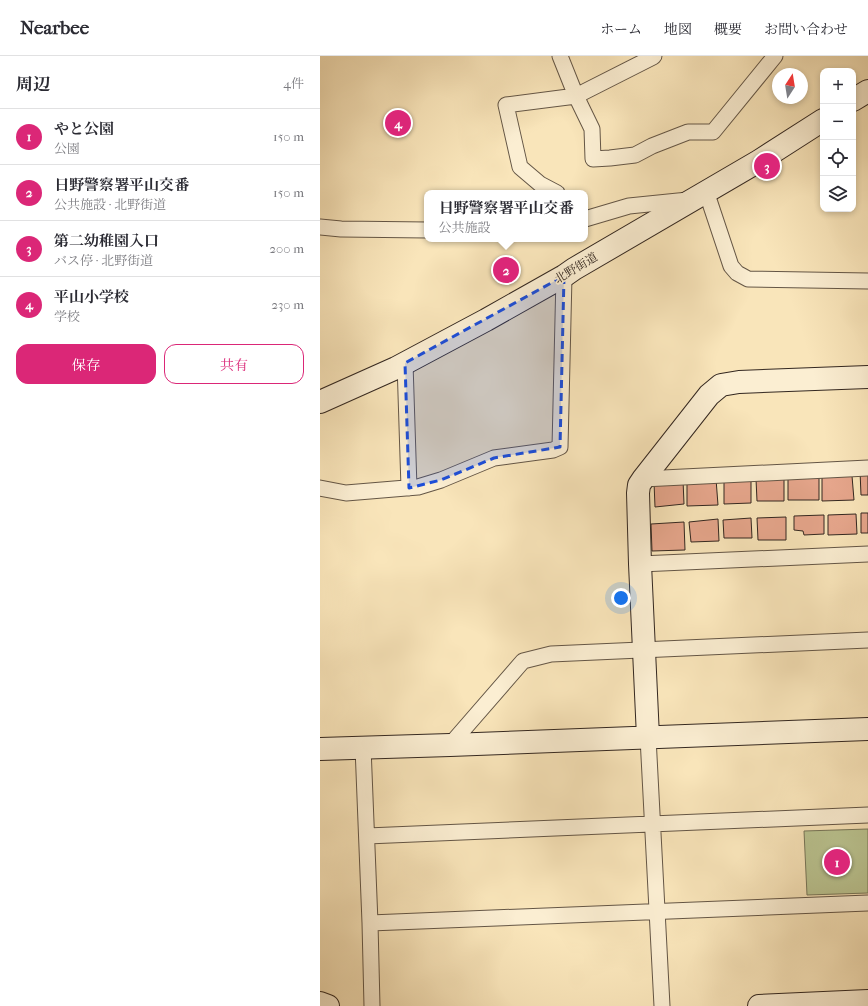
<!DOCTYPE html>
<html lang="ja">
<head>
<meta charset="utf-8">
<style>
  body { margin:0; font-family:"IM FELL French Canon","Noto Serif JP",serif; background:#f7f7f7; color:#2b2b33 }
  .controls { position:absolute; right:12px; top:12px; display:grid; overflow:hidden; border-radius:8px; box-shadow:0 2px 6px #0003 }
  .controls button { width:36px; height:36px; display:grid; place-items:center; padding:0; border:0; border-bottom:1px solid #e1e1e2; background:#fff; color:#2b2b33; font:20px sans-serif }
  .compass { position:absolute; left:452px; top:12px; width:36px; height:36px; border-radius:50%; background:#fff; box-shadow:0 2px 6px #0003; rotate:12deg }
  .you { position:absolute; left:301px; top:542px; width:14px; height:14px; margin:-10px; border:3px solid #fff; border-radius:50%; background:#1a73e8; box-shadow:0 0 0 6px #1a73e833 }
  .badge { display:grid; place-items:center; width:26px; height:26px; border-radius:50%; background:#db2777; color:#fff; font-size:13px; font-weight:700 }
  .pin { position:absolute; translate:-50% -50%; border:2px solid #fff; box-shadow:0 1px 4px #0006 }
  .popup { position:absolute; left:104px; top:134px; width:164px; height:52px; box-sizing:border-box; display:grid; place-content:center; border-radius:8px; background:#fff; filter:drop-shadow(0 1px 3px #0005); font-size:13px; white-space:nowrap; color:#7c7c81 }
  .popup b { font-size:15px; color:#2b2b33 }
  .popup::after { content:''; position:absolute; left:50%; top:100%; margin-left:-8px; border:8px solid transparent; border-top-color:#fff }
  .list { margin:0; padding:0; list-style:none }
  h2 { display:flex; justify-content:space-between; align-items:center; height:52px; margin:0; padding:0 16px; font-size:17px }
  h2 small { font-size:13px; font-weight:400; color:#7c7c81 }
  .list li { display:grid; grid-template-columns:26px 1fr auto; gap:12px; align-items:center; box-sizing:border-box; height:56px; padding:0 16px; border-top:1px solid #e1e1e2 }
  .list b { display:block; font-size:15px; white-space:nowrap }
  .list p { margin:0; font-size:13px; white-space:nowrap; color:#7c7c81 }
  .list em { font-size:13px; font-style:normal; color:#7c7c81 }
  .actions { display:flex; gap:8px; padding:12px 16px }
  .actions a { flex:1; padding:9px 0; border:1px solid #db2777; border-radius:12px; text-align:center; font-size:14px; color:#db2777 }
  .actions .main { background:#db2777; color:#fff }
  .icon { flex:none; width:22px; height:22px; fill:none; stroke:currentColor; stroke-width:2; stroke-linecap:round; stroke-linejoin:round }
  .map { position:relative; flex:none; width:548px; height:950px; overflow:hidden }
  header { display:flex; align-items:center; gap:24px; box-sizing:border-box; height:56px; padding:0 20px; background:#fff; border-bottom:1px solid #e1e1e2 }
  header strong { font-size:19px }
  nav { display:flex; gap:22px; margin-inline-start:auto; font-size:14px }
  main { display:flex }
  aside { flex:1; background:#fff }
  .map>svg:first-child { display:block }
  .green { fill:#bbc592; stroke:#777659 }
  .building { fill:#e6a68c; stroke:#332720 }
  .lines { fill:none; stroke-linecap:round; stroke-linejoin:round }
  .street-casing { stroke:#645646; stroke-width:17 }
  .secondary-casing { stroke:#332720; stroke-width:24 }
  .street { stroke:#fbeed2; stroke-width:15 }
  .secondary { stroke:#fbeed2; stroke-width:22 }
  .marked { fill:#1d4ed8; fill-opacity:0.2; stroke:#1d4ed8; stroke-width:3; stroke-dasharray:8 5; stroke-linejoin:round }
  .labels { text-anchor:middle; stroke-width:3.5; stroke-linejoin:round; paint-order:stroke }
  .street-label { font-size:12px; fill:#332720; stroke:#fbeed2 }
</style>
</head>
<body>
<header>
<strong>Nearbee</strong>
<nav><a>ホーム</a><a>地図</a><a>概要</a><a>お問い合わせ</a></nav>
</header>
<main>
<aside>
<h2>周辺<small>4件</small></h2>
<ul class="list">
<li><span class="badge">1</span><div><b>やと公園</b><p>公園</p></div><em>150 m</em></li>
<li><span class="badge">2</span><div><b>日野警察署平山交番</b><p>公共施設 · 北野街道</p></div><em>150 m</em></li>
<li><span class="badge">3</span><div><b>第二幼稚園入口</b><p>バス停 · 北野街道</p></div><em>200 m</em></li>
<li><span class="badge">4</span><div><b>平山小学校</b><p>学校</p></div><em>230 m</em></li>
</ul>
<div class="actions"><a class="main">保存</a><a>共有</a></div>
</aside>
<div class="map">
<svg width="548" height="950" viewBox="0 0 548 950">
  <rect width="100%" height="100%" fill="#f9e5ba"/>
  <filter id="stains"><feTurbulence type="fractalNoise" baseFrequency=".005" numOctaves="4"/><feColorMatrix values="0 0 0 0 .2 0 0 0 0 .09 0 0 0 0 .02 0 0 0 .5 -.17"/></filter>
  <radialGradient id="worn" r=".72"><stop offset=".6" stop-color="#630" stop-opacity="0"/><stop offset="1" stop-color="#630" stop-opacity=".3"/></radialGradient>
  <path class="green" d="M548,773v64l-61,2 -3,-64z"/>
  <path class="building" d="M540,415h8v24h-7z
    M499,419v25h-31v-23z
    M502,420h30l2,24 -32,1z
    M396,423l2,26 -31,1v-26z
    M436,423h28v22h-27z
    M363,424l1,24 -29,3 -1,-25z
    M404,424h27v23l-27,1z
    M541,457h7v20h-7z
    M536,458l1,20 -29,1v-20z
    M504,459v19l-20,1 -1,-4 -9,-1v-14z
    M466,461v23h-28l-1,-22z
    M431,462l1,20h-28l-1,-18z
    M398,463l1,22 -28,1 -2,-20z
    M364,466l1,28 -33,1 -1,-27z"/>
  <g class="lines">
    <defs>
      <path id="street" d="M240,0l16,40 16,33 1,30 17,-1 25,-3 17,-9 36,-14h25l62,-76
        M386,135l25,75 6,7 11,6 120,2
        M237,137l-17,-9 -20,-17 -14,-62 70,-9 77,-39 1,-1
        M265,163l44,-13 59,-6
        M0,171l21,2 86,1
        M85,307l4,125
        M323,423l225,-11
        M0,432l26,5 72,-6 23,-7 53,-22 59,-8 7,-3 4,-171
        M320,508l228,-10
        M328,681l14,269
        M130,689l73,-84 28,-7 317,-14
        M43,691l7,176 2,83
        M47,780l501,-21
        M50,867l498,-20"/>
      <path id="secondary" d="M533,44l15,-9
        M0,346l76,-34 90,-48 78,-44 10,-7 185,-108 64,-41
        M328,681l-8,-173 -2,-71 1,-8 4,-6 66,-84 12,-10 18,-3 129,-5
        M0,693l130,-4 418,-16
        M0,947l8,3
        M439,950l109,-5"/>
    </defs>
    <use href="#street" class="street-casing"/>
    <use href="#secondary" class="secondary-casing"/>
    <use href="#street" class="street"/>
    <use href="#secondary" class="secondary"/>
  </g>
  <path class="marked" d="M244,220l-4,171 -66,11 -53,22 -32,8 -4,-125z"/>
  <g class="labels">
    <g class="street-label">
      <text transform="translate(256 212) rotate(-31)" y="4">北野街道</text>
    </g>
  </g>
  <rect width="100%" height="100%" filter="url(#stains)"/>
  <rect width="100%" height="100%" fill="url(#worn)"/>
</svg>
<div class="controls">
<button>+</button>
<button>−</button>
<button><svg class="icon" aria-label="locate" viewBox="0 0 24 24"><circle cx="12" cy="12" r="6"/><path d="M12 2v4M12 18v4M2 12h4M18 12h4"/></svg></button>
<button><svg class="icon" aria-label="layers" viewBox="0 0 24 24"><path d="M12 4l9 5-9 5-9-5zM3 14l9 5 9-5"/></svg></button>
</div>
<svg class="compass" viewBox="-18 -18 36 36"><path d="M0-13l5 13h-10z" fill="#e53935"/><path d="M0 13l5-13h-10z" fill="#7c7c81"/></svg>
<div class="you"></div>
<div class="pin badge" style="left:517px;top:806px">1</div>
<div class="pin badge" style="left:186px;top:214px">2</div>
<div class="popup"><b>日野警察署平山交番</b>公共施設</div>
<div class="pin badge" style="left:447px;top:110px">3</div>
<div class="pin badge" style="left:78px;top:67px">4</div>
</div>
</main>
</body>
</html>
